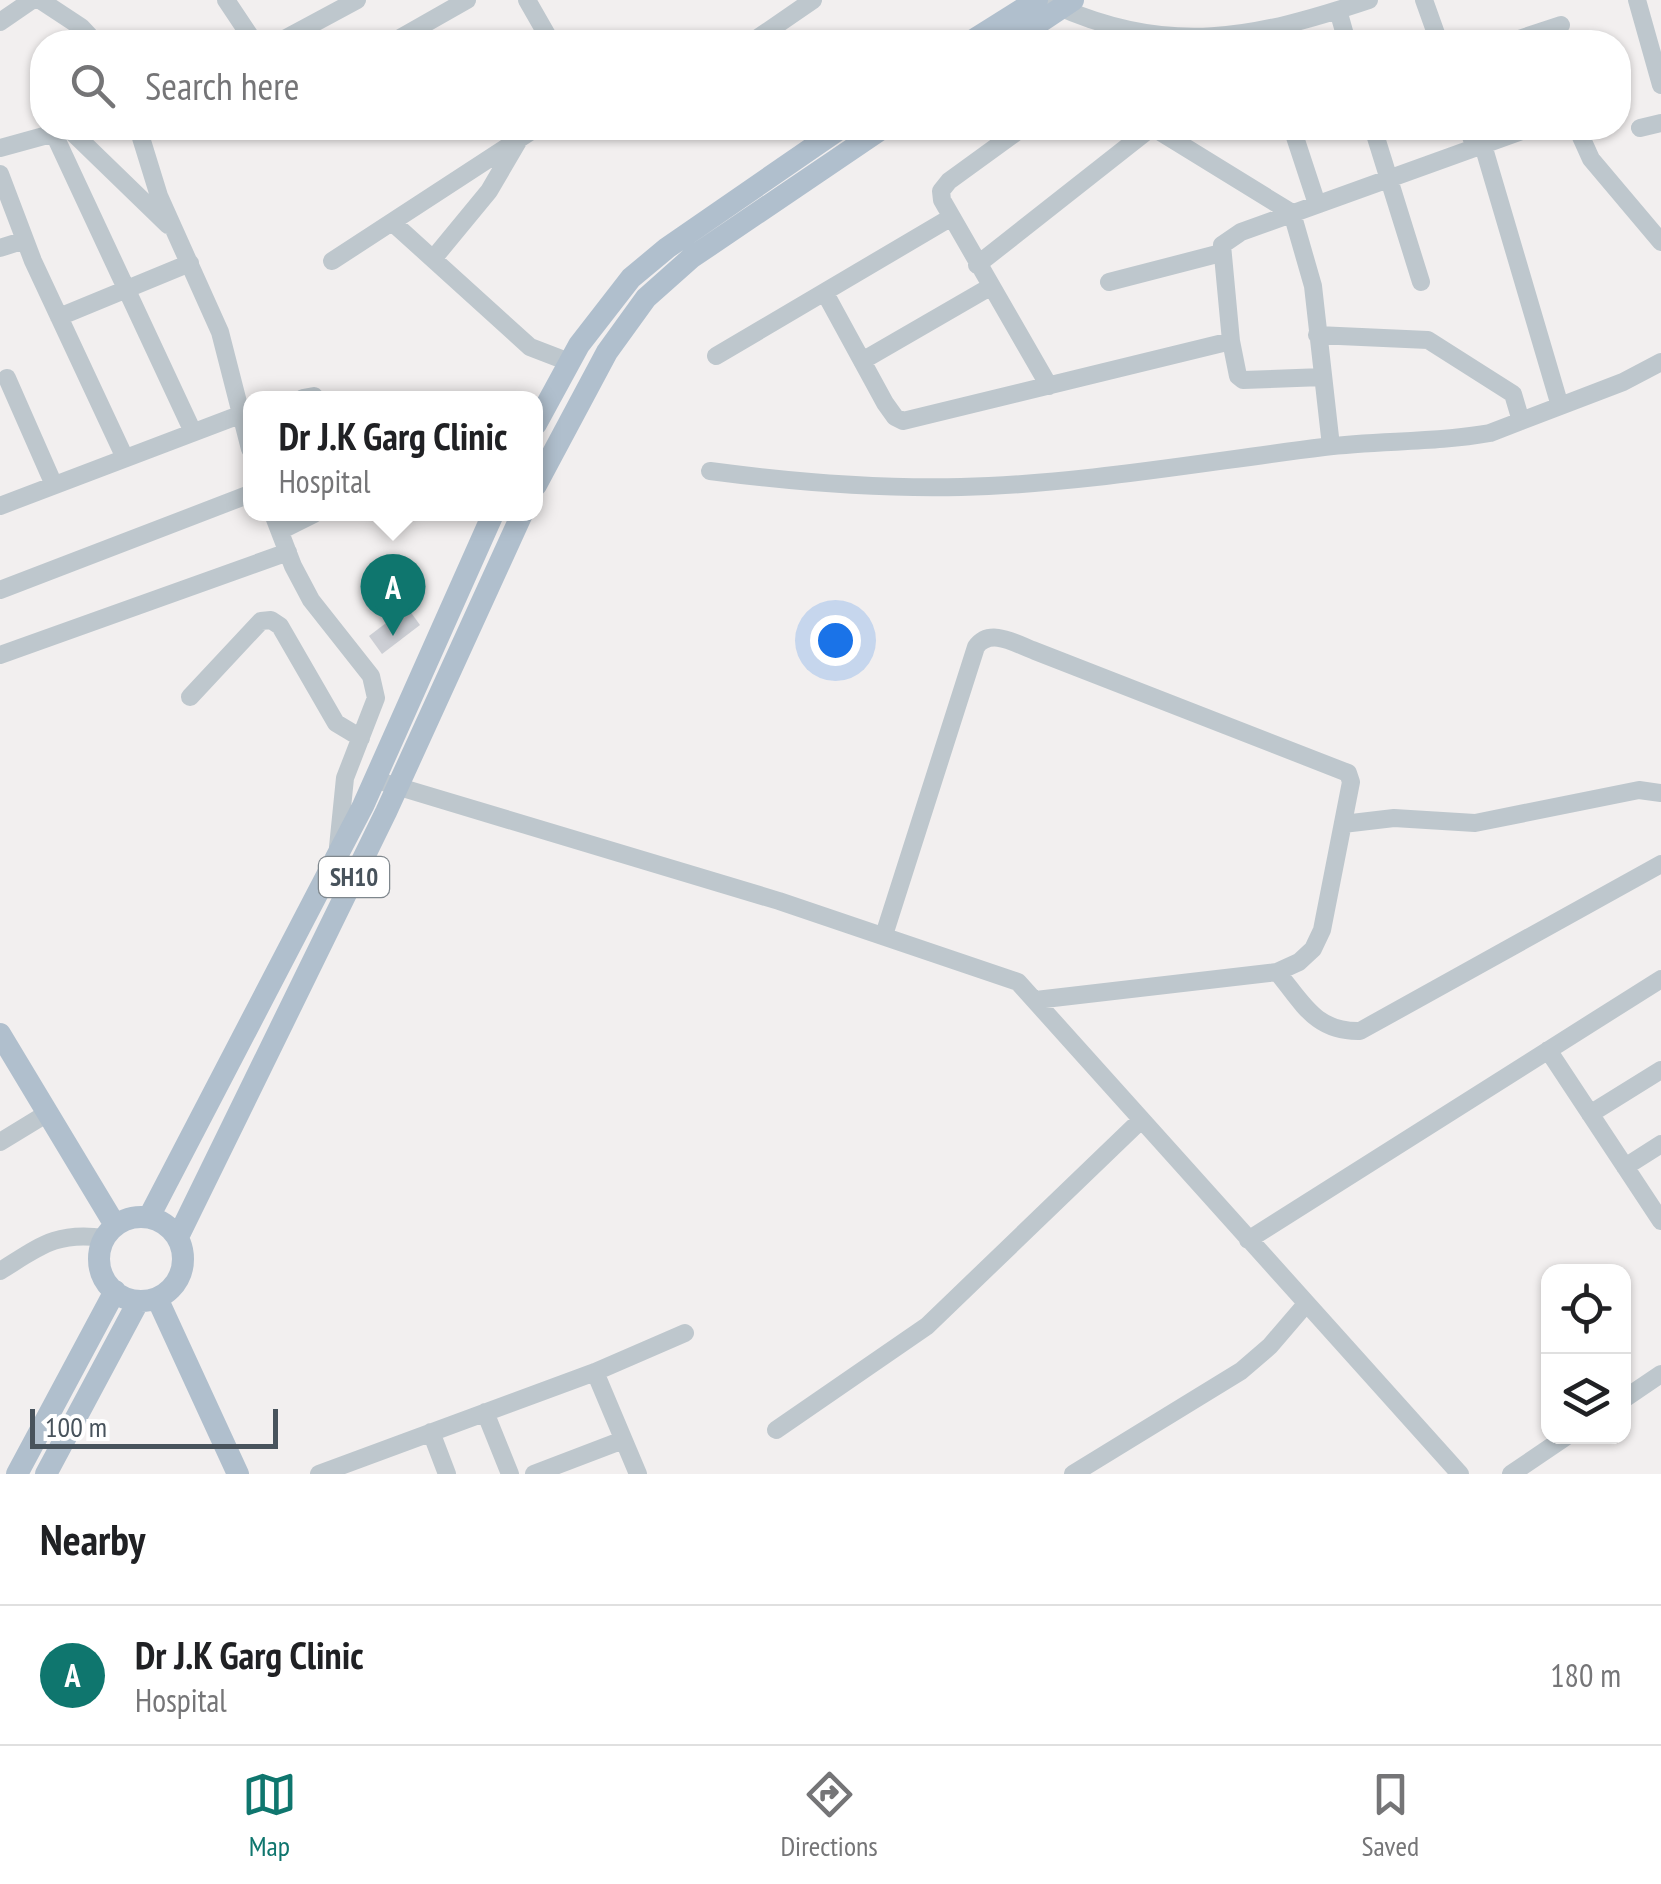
<!DOCTYPE html>
<html lang="en">
<head>
<meta charset="utf-8">
<style>
  body { margin:0; font-family:"PT Sans Narrow",sans-serif; background:#f6f6f6; color:#202124 }
  .controls { position:absolute; right:30px; bottom:30px; display:grid; overflow:hidden; border-radius:20px; box-shadow:0 2px 8px #0004 }
  .controls button { width:90px; height:90px; display:grid; place-items:center; padding:0; border:0; border-bottom:2px solid #e0e0e0; background:#fff; color:#202124; font:50px sans-serif }
  .scale { position:absolute; left:30px; bottom:25px; width:248px; box-sizing:border-box; padding-left:10px; border:5px solid #48535c; border-top:0; font-size:28px; line-height:35px; white-space:nowrap; color:#48535c; -webkit-text-stroke:8px #fff; paint-order:stroke }
  .you { position:absolute; left:835px; top:640px; width:35px; height:35px; margin:-25px; border:8px solid #fff; border-radius:50%; background:#1a73e8; box-shadow:0 0 0 15px #1a73e833 }
  .badge { display:grid; place-items:center; width:65px; height:65px; border-radius:50%; background:#0f766e; color:#fff; font-size:32px; font-weight:700 }
  .pin { position:absolute; translate:-50% -82px; filter:drop-shadow(0 2px 5px #0008) }
  .pin::after { content:''; position:absolute; top:52px; width:35px; height:30px; background:inherit; clip-path:polygon(0 0,100% 0,50% 100%) }
  .popup { position:absolute; left:243px; top:391px; width:300px; height:130px; box-sizing:border-box; display:grid; place-content:center; border-radius:20px; background:#fff; filter:drop-shadow(0 2px 8px #0005); font-size:32px; white-space:nowrap; color:#757577 }
  .popup b { font-size:38px; color:#202124 }
  .popup::after { content:''; position:absolute; left:50%; top:100%; margin-left:-20px; border:20px solid transparent; border-top-color:#fff }
  .list { margin:0; padding:0; list-style:none }
  h2 { display:flex; justify-content:space-between; align-items:center; height:130px; margin:0; padding:0 40px; font-size:42px }
  h2 small { font-size:32px; font-weight:400; color:#757577 }
  .list li { display:grid; grid-template-columns:65px 1fr auto; gap:30px; align-items:center; box-sizing:border-box; height:140px; padding:0 40px; border-top:2px solid #e0e0e0 }
  .list b { display:block; font-size:38px; white-space:nowrap }
  .list p { margin:0; font-size:32px; white-space:nowrap; color:#757577 }
  .list em { font-size:32px; font-style:normal; color:#757577 }
  .icon { flex:none; width:55px; height:55px; fill:none; stroke:currentColor; stroke-width:2; stroke-linecap:round; stroke-linejoin:round }
  .map { position:relative; flex:none; width:1661px; height:1474px; overflow:hidden }
  .search { position:absolute; background:#fff; box-shadow:0 2px 8px #0004; left:30px; right:30px; top:30px; height:110px; display:flex; align-items:center; gap:25px; box-sizing:border-box; padding:0 35px; border-radius:40px; color:#757577; font-size:38px }
  .sheet { height:270px; background:#fff }
  nav { display:flex; justify-content:space-around; align-items:center; box-sizing:border-box; height:140px; border-top:2px solid #e0e0e0; background:#fff; font-size:28px; color:#757577 }
  nav a { display:grid; justify-items:center; gap:5px }
  nav .on { color:#0f766e }
  .map>svg:first-child { display:block }
  .building { fill:#ccced4 }
  .lines { fill:none; stroke-linecap:round; stroke-linejoin:round }
  .minor { stroke:#bec7cd; stroke-width:18 }
  .major { stroke:#b0bfcd; stroke-width:22 }
  .labels { text-anchor:middle; stroke-width:9; stroke-linejoin:round; paint-order:stroke }
  .shield { fill:#fff; stroke:#7f878d; stroke-width:2.5 }
  .shield-label { font-size:25px; font-weight:bold; fill:#48535c }
</style>
</head>
<body>
<div class="map">
<svg width="1661" height="1474" viewBox="0 0 1661 1474">
  <rect width="100%" height="100%" fill="#f2efef"/>
  <path class="building" d="M407,607l13,18 -38,29 -13,-18z"/>
  <g class="lines">
    <path class="minor" d="M40,0l41,27 14,15
      M226,0l28,42
      M527,0l24,42
      M1424,0l15,42
      M1637,0l24,85
      M1055,5c114,52 200,33 314,-5
      M1338,10l9,32
      M0,22l32,-22
      M279,42l78,-42
      M393,42l74,-42
      M752,42l61,-42
      M1510,42l51,-17
      M138,128l21,68 61,136 30,117
      M1022,128l-73,53 -8,10 1,9 107,186
      M1154,128l138,85 21,73 18,160
      M1292,128l25,76
      M1373,128l48,154
      M1468,128l7,20
      M1577,128l14,31 70,83
      M1640,128l21,-5
      M69,129l99,96
      M54,134l139,298
      M1483,145l77,261
      M0,148l62,-17
      M0,174l33,87 92,197
      M392,222l138,125 39,15
      M0,248l25,-8
      M433,259l56,-68 31,-53
      M332,261l204,-133
      M977,265l174,-137
      M1109,282l112,-29
      M825,293l60,110 10,14 8,4 328,-80
      M59,317l131,-54
      M1317,335l111,5 85,54 8,27
      M716,356l234,-138
      M862,361l128,-74
      M1323,377l-80,3 -5,-4 -7,-35 -9,-96 19,-13 289,-104
      M7,378l47,107
      M303,398l11,-2
      M710,471c83,11 167,18 251,16 121,-3 242,-25 363,-40 55,-7 111,-4 166,-14l133,-51 38,-20
      M0,506l250,-95
      M273,514l20,52 18,34 60,76 5,22 -31,80 -7,69
      M280,531l34,-17
      M0,590l250,-96
      M0,655l288,-103
      M190,697l71,-76 10,-1 9,6 56,97 25,15
      M386,783l393,118 239,81 442,492
      M1343,824l51,-6 81,5 164,-33 22,3
      M884,935l92,-288c14,-20 40,-3 59,4l313,122 3,9 -29,148 -9,19 -14,13 -22,10 -241,28
      M1277,972c26,31 38,60 83,59l301,-167
      M1548,1050l113,171
      M1590,1114l71,-44
      M0,1142l46,-28
      M1625,1167l36,-23
      M1248,1240l413,-261
      M0,1271c39,-24 56,-40 104,-33
      M595,1372l43,102
      M1624,1399l37,-25
      M485,1412l25,62
      M776,1430l151,-104 214,-206
      M431,1432l16,42
      M319,1474l276,-102 90,-39
      M534,1474l89,-34
      M1073,1474l168,-103 29,-25 36,-42
      M1511,1474l56,-38"/>
    <path class="major" d="M970,42l67,-42
      M1010,42l63,-42
      M536,424l43,-79 52,-67 36,-30 174,-120
      M536,485l71,-133 39,-54 45,-40 192,-130
      M0,1034l115,191
      M99 1259a42 42 0 1 1 84 0a42 42 0 1 1-84 0Z
      M149,1217l214,-411 130,-292
      M178,1237l208,-425 136,-298
      M157,1298l81,176
      M17,1474l98,-183
      M46,1474l92,-172"/>
  </g>
  <g class="labels">
    <rect class="shield" x="319" y="857" width="70" height="40" rx="8"/>
    <g class="shield-label">
      <text x="354" y="886">SH10</text>
    </g>
  </g>
</svg>
<div class="controls">
<button><svg class="icon" aria-label="locate" viewBox="0 0 24 24"><circle cx="12" cy="12" r="6"/><path d="M12 2v4M12 18v4M2 12h4M18 12h4"/></svg></button>
<button><svg class="icon" aria-label="layers" viewBox="0 0 24 24"><path d="M12 4l9 5-9 5-9-5zM3 14l9 5 9-5"/></svg></button>
</div>
<div class="scale">100 m</div>
<div class="you"></div>
<div class="pin badge" style="left:393px;top:636px">A</div>
<div class="popup"><b>Dr J.K Garg Clinic</b>Hospital</div>
<div class="search"><svg class="icon" aria-label="search" viewBox="0 0 24 24"><circle cx="10" cy="10" r="6"/><path d="M15 15l6 6"/></svg>Search here</div>
</div>
<section class="sheet">
<h2>Nearby<small></small></h2>
<ul class="list">
<li><span class="badge">A</span><div><b>Dr J.K Garg Clinic</b><p>Hospital</p></div><em>180 m</em></li>
</ul>
</section>
<nav>
<a class="on"><svg class="icon" aria-label="map" viewBox="0 0 24 24"><path d="M3 6l6-2 6 2 6-2v14l-6 2-6-2-6 2zM9 4v14M15 6v14"/></svg>Map</a>
<a><svg class="icon" aria-label="directions" viewBox="0 0 24 24"><path d="M12 3l9 9-9 9-9-9zM9 14v-3h6M13 9l2 2-2 2"/></svg>Directions</a>
<a><svg class="icon" aria-label="saved" viewBox="0 0 24 24"><path d="M7 4h10v16l-5-4-5 4z"/></svg>Saved</a>
</nav>
</body>
</html>
